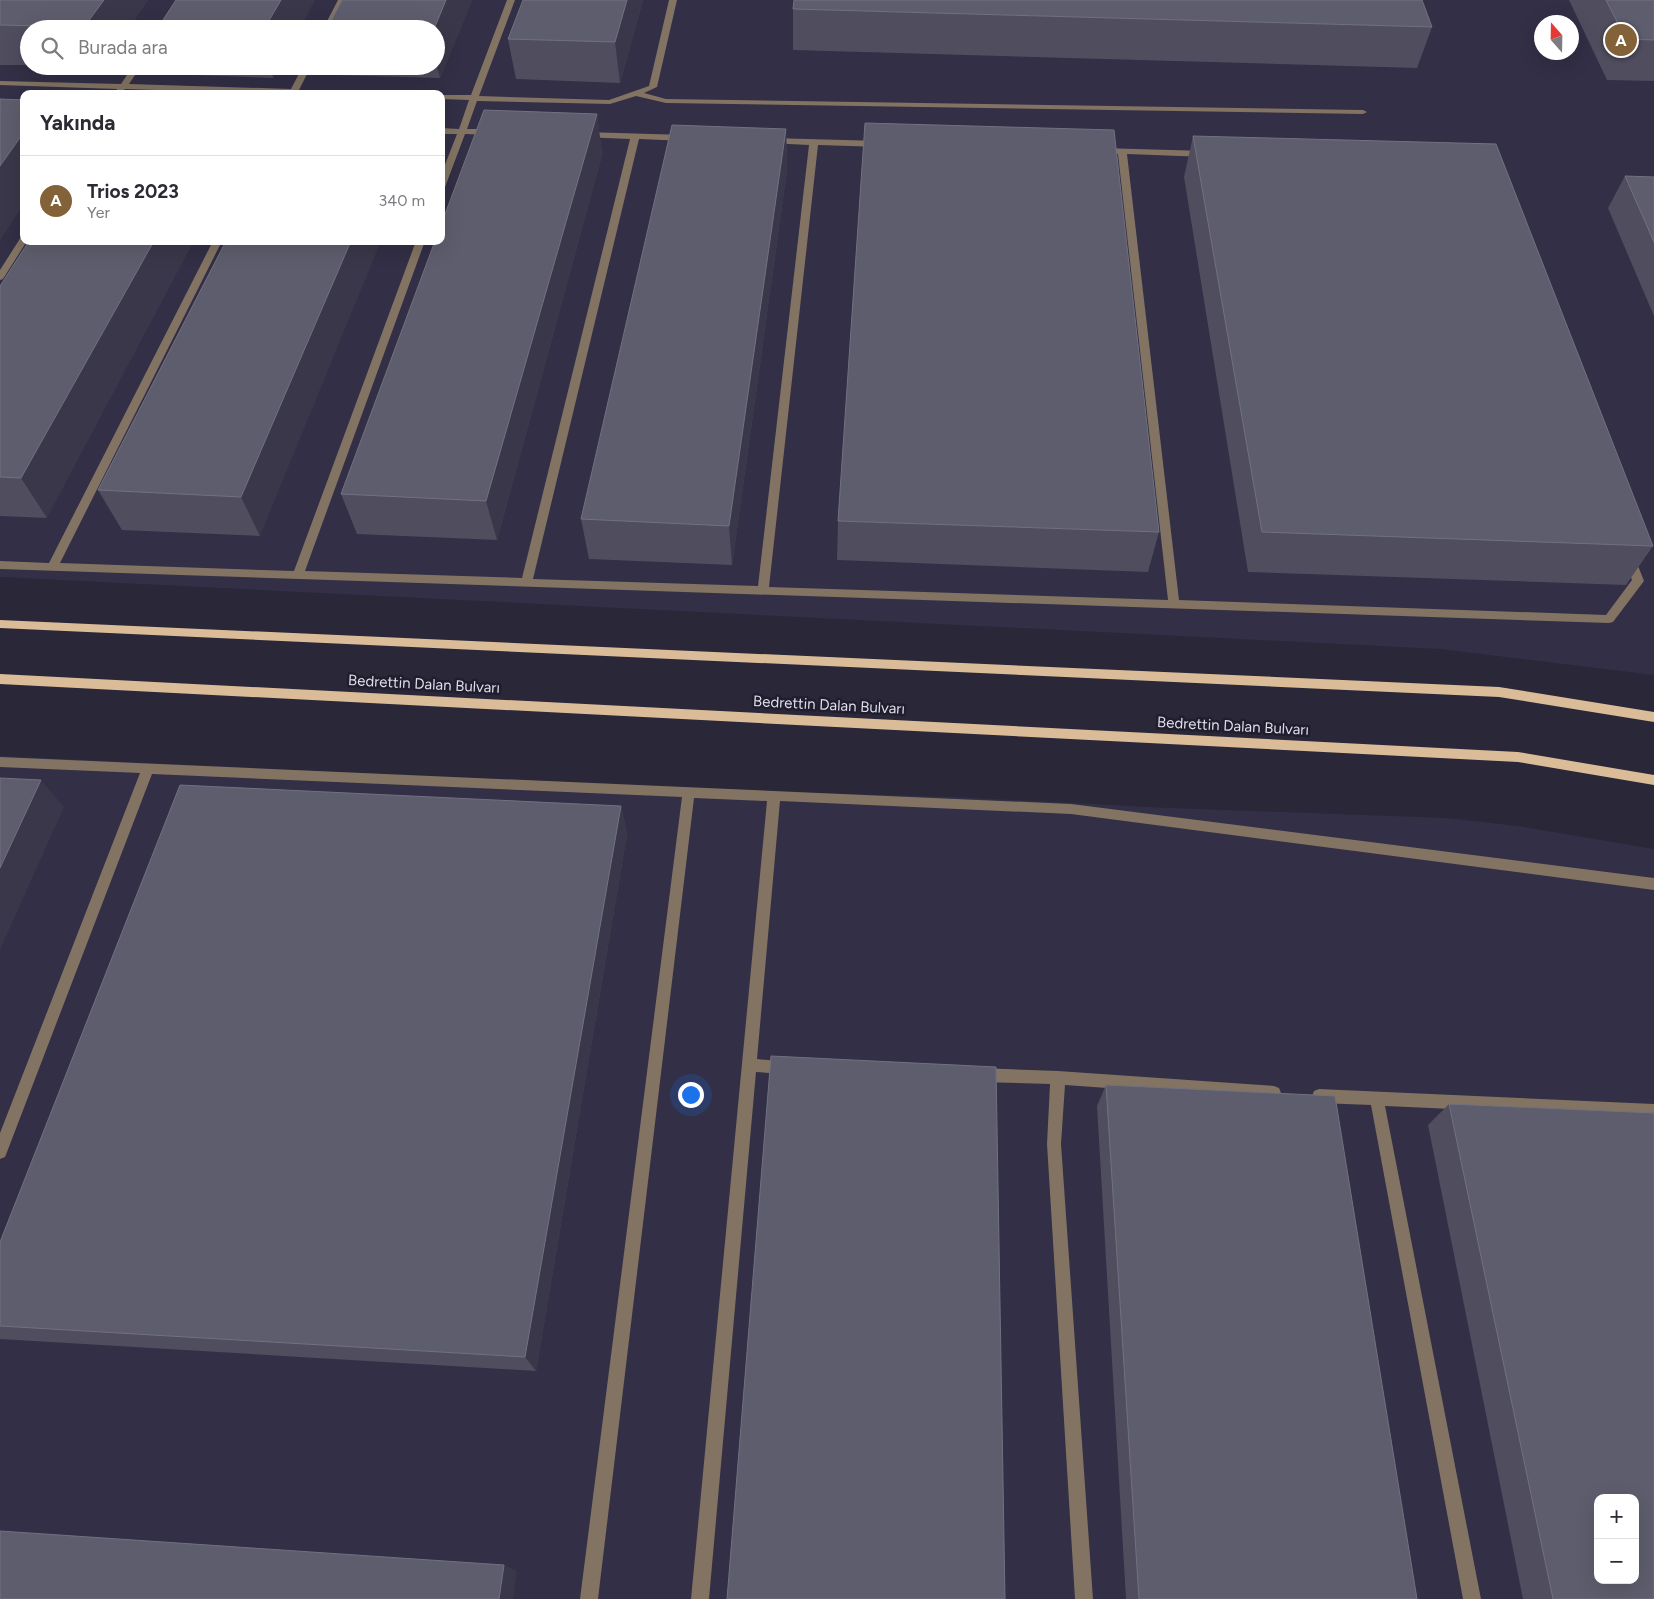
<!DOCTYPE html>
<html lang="tr">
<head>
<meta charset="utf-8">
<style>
  body { margin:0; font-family:Figtree,sans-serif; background:#f7f7f7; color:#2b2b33 }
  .controls { position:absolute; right:15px; bottom:15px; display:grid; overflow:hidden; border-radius:10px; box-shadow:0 5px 20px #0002 }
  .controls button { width:45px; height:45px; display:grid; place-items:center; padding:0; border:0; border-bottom:1px solid #e1e1e2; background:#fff; color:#2b2b33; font:25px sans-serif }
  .compass { position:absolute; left:1534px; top:15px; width:45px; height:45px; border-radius:50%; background:#fff; box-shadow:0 5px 20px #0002; rotate:340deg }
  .you { position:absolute; left:690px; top:1094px; width:18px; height:18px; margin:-12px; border:4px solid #fff; border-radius:50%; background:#1a73e8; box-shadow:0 0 0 8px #1a73e833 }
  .badge { display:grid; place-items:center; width:32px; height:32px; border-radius:50%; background:#846239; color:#fff; font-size:16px; font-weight:700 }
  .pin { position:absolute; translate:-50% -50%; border:2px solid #fff; box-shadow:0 1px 5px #0006 }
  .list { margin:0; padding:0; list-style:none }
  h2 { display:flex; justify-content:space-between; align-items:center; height:65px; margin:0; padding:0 20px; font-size:21px }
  h2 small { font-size:16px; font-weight:400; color:#7c7c81 }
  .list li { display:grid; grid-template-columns:32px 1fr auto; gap:15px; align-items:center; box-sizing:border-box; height:90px; padding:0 20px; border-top:1px solid #e1e1e2 }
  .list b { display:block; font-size:19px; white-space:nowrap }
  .list p { margin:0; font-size:16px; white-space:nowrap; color:#7c7c81 }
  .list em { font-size:16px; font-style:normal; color:#7c7c81 }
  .icon { flex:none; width:28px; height:28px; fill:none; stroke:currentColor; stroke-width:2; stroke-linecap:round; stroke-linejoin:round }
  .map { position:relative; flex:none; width:1654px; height:1599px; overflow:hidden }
  .search { position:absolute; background:#fff; box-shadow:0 5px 20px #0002; left:20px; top:20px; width:425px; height:55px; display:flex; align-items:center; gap:12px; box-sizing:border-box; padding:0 18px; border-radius:28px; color:#7c7c81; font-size:19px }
  .panel { position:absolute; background:#fff; box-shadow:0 5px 20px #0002; left:20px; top:90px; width:425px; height:155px; border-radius:10px }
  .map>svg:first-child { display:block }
  .built { fill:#322f46; fill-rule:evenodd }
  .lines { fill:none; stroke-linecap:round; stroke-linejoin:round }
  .minor { fill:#827362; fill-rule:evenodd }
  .major { fill:#dbbc99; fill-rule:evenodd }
  .wall { fill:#4f4d5e }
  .shaded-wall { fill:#393749 }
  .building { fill:#5e5d6d; stroke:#727181; fill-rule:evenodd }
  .labels { text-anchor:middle; stroke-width:5; stroke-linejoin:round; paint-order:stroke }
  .street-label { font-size:15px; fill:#dfdee9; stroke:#201e2e }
</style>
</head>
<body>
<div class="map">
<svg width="1654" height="1599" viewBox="0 0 1654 1599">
  <rect width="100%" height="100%" fill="#292738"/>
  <path class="built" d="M0,0h1654v675l-215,-26 -1439,-72zM1542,22h30v30h-30zM29,29h407v37h-407zM24,94h417v147h-417z
    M0,756l745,35 210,6 216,11 276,10 71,8 136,23v750h-1654zM1598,1498h37v82h-37z"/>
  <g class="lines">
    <path class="minor" d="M338,0h8l-15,29h-8z
      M507,0h8l-36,96 130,4 40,-14 20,-86h8l-20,87 -13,6 22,6 697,11 4,2 -4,2 -697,-11 -30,-7 -26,8 -133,-3 -10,28h24l4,3 -4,3 -26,-1 -20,53 -4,3v-15l16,-41h-16v-6l18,1 10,-29 -28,-1v-4h30z
      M133,66h8l-12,18 162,5 12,-23h8l-12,24 67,2 4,2h-94l-151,-5 -5,4 -4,-2 1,-2 -117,-4v-4l121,3z
      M584,132l102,3 4,3 -4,3 -47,-2 -106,440 225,7 51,-441 -41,-2v-4l3,-1 110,3 4,3 -4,3 -63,-2 -49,442 399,13 -50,-446 -20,-1v-4l3,-1 105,3 4,3 -4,3 -79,-3 52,446 427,15 26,-35 -9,-24 2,-3h8l11,28 -31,41 -4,1 -1609,-54v-8l49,2 164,-322h9l-162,322 234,8 122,-330h9l-120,330 217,7 108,-439 -49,-2 -1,-2z
      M24,236v5h3l-24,38 -3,1v-10l21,-33z
      M0,757l1071,47 583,74v12l-583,-76 -291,-13 -23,258 33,3 2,5 -2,5 -5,2 -29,-2 -47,527h-18l76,-798 -73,-3 -96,801h-18l102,-802 -530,-23 -145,378 -2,5 -5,2v-26l140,-360 -140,-6z
      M980,1068l78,3 216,15 5,2 2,5 -2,5 -5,2 -209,-15 -4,59 32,455h-18l-28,-455 3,-60 -70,-2 -5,-2 -2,-5 2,-5z
      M1319,1089l335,15v14l-269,-12 96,493h-18l-92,-494 -52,-2 -5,-2 -2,-5 2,-5z"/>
    <path class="major" d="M0,620l1499,67 155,25v10l-155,-25 -1499,-69z
      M0,674l1518,78 136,23v10l-136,-23 -1518,-78z"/>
  </g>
  <path class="wall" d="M0,0h148l-20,29h-99v36h-29z
    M472,0l-32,78 -104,-3 -3,-9h103v-37z
    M643,0l-23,83 -104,-4 -8,-40z
    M1569,0h85v81l-47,-1z
    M793,9l639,18 -15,41 -624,-18z
    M53,66h50l-1,2z
    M167,66h113l-7,12 -103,-4z
    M597,114l5,41 -105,385 -140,-6 -16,-40z
    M786,129l1,41 -55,395 -143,-6 -8,-40z
    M1193,136l460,410 -27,39 -378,-13 -64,-395z
    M1625,176l29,1v139l-46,-108z
    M226,241l34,295 -138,-6 -24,-40z
    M0,286l47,232 -47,-2z
    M838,521l321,11 -11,40 -311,-12z
    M621,806l6,28 -91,537 -536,-32v-97z
    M1106,1085l311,514h-291l-29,-493z
    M1449,1104l205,495h-131l-95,-474z"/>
  <path class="shaded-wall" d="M104,0h44l-20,29h-43l-1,-2z
    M281,0h34l-15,29h-36z
    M446,0h26l-32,78 -4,-14v-35h-2z
    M627,0h16l-23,83 -5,-41z
    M270,66h10l-7,12z
    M597,114l5,41 -105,385 -11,-39z
    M786,129l1,41 -55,395 -3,-39z
    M24,132v72l-24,36v-74z
    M154,241h40l-147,277 -26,-40z
    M351,241h30l-121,295 -19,-39z
    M41,780l23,27 -64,143v-82z
    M621,806l6,28 -91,537 -11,-14z
    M504,1565l13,6 -4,28h-14z"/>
  <path class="building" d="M0,0h104l-20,27 -84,-2z
    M176,0h105l-17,29h-107z
    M342,0h104l-12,29h-107z
    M523,0h104l-12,42 -107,-3z
    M794,0h628l10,27 -639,-18z
    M1606,0h48v40l-28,-1z
    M0,99l24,1v32l-24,34z
    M484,110l113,4 -111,387 -145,-7 94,-253h6v-16z
    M865,123l249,7 45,402 -321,-11z
    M672,125l114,4 -57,397 -148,-7z
    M1193,136l303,8 157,402 -391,-14z
    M1625,176l29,1v65z
    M29,241h125l-133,237 -21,-1v-191z
    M226,241h125l-110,256 -143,-7z
    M0,778l41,2 -41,88z
    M180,785l441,21 -96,551 -525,-31v-84z
    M771,1056l225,11 9,532h-278z
    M1106,1085l229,11 82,503h-278z
    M1449,1104l205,9v486h-101zM1598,1498h37v82h-37z
    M0,1531l504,34 -5,34h-499z"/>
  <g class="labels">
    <g class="street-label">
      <text transform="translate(424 684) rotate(3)" y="5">Bedrettin Dalan Bulvarı</text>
      <text transform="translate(829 705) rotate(3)" y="5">Bedrettin Dalan Bulvarı</text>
      <text transform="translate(1233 726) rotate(3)" y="5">Bedrettin Dalan Bulvarı</text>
    </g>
  </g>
</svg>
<div class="controls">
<button>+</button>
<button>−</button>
</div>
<svg class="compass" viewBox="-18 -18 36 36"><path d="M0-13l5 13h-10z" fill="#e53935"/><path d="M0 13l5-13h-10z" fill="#7c7c81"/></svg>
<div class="you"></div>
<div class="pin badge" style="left:1621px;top:40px">A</div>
<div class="search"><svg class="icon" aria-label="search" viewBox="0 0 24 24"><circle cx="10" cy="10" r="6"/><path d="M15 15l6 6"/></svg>Burada ara</div>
<section class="panel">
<h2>Yakında<small></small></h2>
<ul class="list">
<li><span class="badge">A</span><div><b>Trios 2023</b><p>Yer</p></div><em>340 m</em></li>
</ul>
</section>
</div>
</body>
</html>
